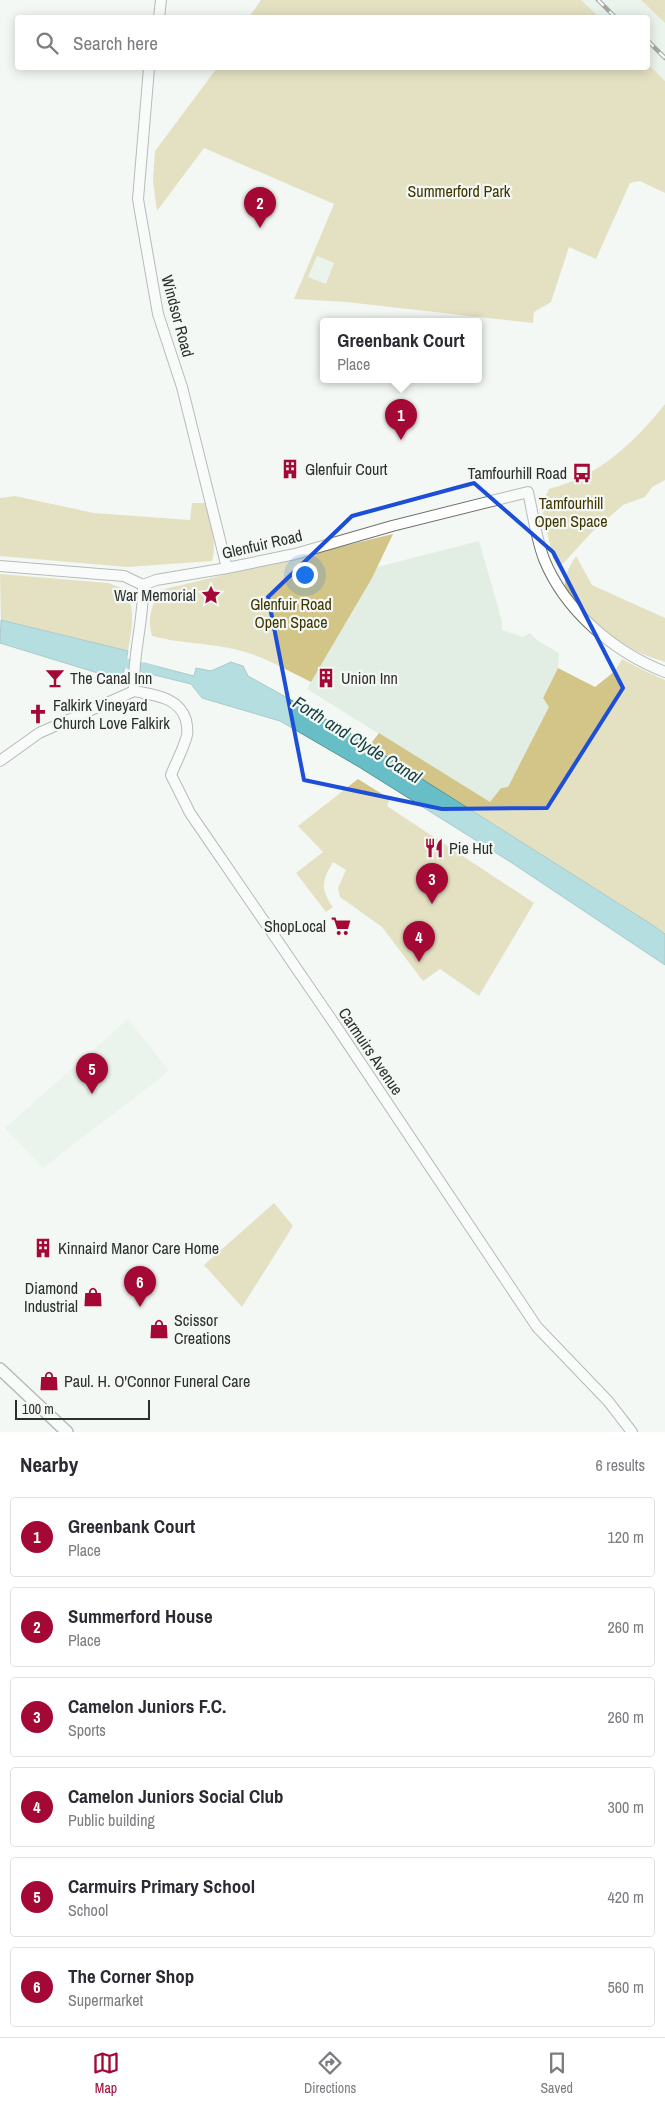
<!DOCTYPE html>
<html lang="en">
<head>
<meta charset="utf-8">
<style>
  body { margin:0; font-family:"Archivo Narrow",sans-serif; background:#f7f7f7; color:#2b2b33 }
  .scale { position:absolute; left:15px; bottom:12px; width:135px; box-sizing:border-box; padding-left:5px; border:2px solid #2d2f2d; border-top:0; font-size:14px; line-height:18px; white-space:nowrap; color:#2d2f2d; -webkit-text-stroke:4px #f3f8f4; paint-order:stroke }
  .you { position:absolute; left:304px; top:574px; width:18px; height:18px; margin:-12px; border:4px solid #fff; border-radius:50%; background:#1a73e8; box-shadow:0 0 0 8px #1a73e833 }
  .badge { display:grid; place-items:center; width:32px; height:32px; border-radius:50%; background:#a40834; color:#fff; font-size:16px; font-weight:700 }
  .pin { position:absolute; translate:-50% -41px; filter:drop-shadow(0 1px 2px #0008) }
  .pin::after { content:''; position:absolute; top:26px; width:18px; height:15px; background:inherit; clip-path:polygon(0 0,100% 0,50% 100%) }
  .popup { position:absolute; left:320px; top:318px; width:162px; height:65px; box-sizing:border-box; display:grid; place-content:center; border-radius:5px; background:#fff; filter:drop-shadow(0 1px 4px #0005); font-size:16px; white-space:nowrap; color:#7c7c81 }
  .popup b { font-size:19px; color:#2b2b33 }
  .popup::after { content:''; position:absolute; left:50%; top:100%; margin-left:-10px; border:10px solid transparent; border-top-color:#fff }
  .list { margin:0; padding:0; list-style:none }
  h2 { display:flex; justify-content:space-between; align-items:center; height:65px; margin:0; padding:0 20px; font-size:21px }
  h2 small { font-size:16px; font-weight:400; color:#7c7c81 }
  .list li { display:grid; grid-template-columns:32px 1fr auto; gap:15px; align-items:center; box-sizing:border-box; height:80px; margin:0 10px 10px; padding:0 10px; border:1px solid #e1e1e2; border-radius:5px }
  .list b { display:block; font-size:19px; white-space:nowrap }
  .list p { margin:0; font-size:16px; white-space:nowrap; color:#7c7c81 }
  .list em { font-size:16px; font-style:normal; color:#7c7c81 }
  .icon { flex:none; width:28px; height:28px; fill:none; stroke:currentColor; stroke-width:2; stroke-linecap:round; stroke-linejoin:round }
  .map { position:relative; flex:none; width:665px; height:1432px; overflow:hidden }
  .search { position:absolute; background:#fff; box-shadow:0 2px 12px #0003; left:15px; right:15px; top:15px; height:55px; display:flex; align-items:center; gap:12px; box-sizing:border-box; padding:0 18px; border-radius:5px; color:#7c7c81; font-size:19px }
  .sheet { height:605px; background:#fff }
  nav { display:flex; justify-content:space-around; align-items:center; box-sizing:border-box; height:70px; border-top:1px solid #e1e1e2; background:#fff; font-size:14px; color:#7c7c81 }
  nav a { display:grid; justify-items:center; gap:2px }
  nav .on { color:#a40834 }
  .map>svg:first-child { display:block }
  .built { fill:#e2eee4 }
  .green { fill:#d3c588; fill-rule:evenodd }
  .water { fill:#68bec7; stroke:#569399 }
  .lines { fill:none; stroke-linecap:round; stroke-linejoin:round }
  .canal { stroke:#68bec7; stroke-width:10 }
  .secondary-casing { stroke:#6e736f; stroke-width:12 }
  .primary-casing { stroke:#6e736f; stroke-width:14 }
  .secondary { stroke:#fff; stroke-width:10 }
  .primary { stroke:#fff; stroke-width:11 }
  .rail-casing { stroke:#454846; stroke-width:4.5 }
  .rail { stroke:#f3f8f4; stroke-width:2.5; stroke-dasharray:8; stroke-linecap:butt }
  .marked { fill:none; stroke:#1d4ed8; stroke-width:4; stroke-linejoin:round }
  .labels { text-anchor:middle; stroke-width:4.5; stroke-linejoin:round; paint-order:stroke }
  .park-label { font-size:16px; fill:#403500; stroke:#f3f8f4 }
  .street-label { font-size:16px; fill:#2d2f2d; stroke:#f3f8f4 }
  .poi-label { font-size:16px; fill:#2d2f2d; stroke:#f3f8f4; text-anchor:start }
  .water-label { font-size:18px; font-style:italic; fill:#143d41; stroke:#f3f8f4 }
</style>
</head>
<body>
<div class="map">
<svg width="665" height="1432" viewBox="0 0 665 1432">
  <rect width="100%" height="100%" fill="#f3f8f4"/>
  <path class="built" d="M543,0h98l24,23v103l-17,-58v-50l-88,-1z
    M317,256l17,7 -8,21 -18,-7z
    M479,541l23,80v9l21,7 7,-4 8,8 21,12 -1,15 -15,30 7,9 -42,80 -7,1 -11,15 -183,-114 70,-122z
    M128,1019l41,52 -126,97 -38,-40z"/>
  <path class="green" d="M261,0h320l18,17h-350z
    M641,0h24v23z
    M648,64l17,17v112l-25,-12 -10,2 -34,76 -27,-12 -18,55 -17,10 -1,11 -187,-21 -52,-3 40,-95 -130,-56 -47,63 -4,-30 2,-30 62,-83h431zM317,256l17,7 -8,21 -18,-7z
    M665,404v76l-13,7 -7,10 -22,8 -31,27 -33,36 -6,-10 -12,-53 8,-16c50,-13 85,-46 116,-85z
    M15,496l79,17 96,7 2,-17h14c5,20 11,38 6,58l-85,6 -127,-11v-58z
    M393,534l-21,44 -61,104c-26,-13 -53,-29 -82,-34 -26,-5 -51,-5 -77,-12 -5,-18 -1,-35 13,-47z
    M576,556l16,29 73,33v44c-10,-3 -20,-7 -29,-11 -19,-10 -68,-44 -71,-66 -1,-10 6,-21 11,-29z
    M0,574l108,9 17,6c11,21 7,39 3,62l-127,-31z
    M622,659l23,12 20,9v254l-296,-188 10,-13 111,69 11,-14 7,-1 41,-80 -6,-9 15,-30 37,19 20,-16z
    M358,779l32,20 -3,7 147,97 -55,93 -39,-27 -17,12 -41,-54 -42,-30 -2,-9 8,-18 -13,-8c-11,19 -13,27 0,45l-7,5 -30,-39 27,-21 -25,-26z
    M274,1203l19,23 -51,81 -38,-42z"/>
  <path class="water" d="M1,620l127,31 -5,24 -22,-1 -101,-31z
    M231,662l12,4 5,10 92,51 311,197 14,10v31l-153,-102 -153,-96 -79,-46 -78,-23 -11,-14 -49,-12 2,-9 50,13 2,-8 15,3z"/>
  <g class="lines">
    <path class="canal" d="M112,660l42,10"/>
    <defs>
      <path id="secondary" d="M159,18l2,-18
        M149,68l-11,131 2,12 18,103 24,73 45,181
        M0,566l124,10 19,9 13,-5 71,-12 68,-14 97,-28 136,-34c5,22 8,46 16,67 21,52 70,93 121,113
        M134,691c20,4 45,6 52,29 1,5 2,10 1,15 -3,13 -11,27 -16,40l19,38 150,219 197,295 71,74 24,31
        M134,691c-2,-35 10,-70 9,-106
        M0,761l39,-28 95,-42"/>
      <path id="primary" d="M0,1369l67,63"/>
    </defs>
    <use href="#secondary" class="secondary-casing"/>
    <use href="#primary" class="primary-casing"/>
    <use href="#secondary" class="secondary"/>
    <use href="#primary" class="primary"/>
    <defs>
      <path id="rail" d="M598,0l18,18
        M648,41l17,17"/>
    </defs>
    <use href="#rail" class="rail-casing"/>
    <use href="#rail" class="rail"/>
  </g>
  <path d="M0 0H665V1432H0ZM474,483l79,69 70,136 -76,120 -105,1 -138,-29 -36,-183 84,-81z" fill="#f3f8f4" fill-opacity=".55" fill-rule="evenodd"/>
  <path class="marked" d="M474,483l79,69 70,136 -76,120 -105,1 -138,-29 -36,-183 84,-81z"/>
  <defs>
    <symbol id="building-bare" viewBox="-9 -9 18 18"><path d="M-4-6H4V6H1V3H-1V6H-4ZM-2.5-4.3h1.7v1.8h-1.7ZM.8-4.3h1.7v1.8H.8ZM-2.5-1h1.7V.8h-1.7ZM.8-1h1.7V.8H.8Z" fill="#a40834" stroke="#f3f8f4" stroke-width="2.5" paint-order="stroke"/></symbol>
    <symbol id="bus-bare" viewBox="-9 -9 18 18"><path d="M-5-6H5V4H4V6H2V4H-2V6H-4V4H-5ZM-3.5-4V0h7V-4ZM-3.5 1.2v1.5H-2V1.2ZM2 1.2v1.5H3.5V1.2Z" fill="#a40834" stroke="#f3f8f4" stroke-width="2.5" paint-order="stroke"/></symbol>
    <symbol id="sight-bare" viewBox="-9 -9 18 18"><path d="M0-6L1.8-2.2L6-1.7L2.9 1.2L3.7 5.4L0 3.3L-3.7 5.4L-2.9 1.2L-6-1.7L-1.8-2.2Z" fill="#a40834" stroke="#f3f8f4" stroke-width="2.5" paint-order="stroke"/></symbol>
    <symbol id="bar-bare" viewBox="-9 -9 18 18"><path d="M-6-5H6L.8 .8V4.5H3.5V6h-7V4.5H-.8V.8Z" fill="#a40834" stroke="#f3f8f4" stroke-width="2.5" paint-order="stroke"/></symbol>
    <symbol id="church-bare" viewBox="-9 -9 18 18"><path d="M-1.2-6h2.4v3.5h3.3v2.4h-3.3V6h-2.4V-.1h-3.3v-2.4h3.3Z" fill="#a40834" stroke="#f3f8f4" stroke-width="2.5" paint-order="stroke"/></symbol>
    <symbol id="restaurant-bare" viewBox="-9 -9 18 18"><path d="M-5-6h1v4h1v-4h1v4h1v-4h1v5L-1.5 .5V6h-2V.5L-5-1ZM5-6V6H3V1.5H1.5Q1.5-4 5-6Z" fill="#a40834" stroke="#f3f8f4" stroke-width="2.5" paint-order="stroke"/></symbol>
    <symbol id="supermarket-bare" viewBox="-9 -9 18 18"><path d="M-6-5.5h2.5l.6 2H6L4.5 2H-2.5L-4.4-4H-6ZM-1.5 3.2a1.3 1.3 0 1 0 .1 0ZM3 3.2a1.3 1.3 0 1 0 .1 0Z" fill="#a40834" stroke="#f3f8f4" stroke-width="2.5" paint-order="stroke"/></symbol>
    <symbol id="shop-bare" viewBox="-9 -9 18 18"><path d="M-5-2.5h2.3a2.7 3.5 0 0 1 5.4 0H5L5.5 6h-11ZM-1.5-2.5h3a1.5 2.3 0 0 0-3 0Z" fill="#a40834" stroke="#f3f8f4" stroke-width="2.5" paint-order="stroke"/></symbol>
  </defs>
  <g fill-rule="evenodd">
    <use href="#building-bare" x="276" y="455" width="28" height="28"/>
    <use href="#bus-bare" x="568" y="459" width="28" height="28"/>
    <use href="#sight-bare" x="197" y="581" width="28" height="28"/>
    <use href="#bar-bare" x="41" y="664" width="28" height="28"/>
    <use href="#building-bare" x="312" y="664" width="28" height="28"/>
    <use href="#church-bare" x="24" y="700" width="28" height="28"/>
    <use href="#restaurant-bare" x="420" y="834" width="28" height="28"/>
    <use href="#supermarket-bare" x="327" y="912" width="28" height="28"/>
    <use href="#building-bare" x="29" y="1234" width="28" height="28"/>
    <use href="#shop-bare" x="79" y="1283" width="28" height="28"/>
    <use href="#shop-bare" x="145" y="1315" width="28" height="28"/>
    <use href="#shop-bare" x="35" y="1367" width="28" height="28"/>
  </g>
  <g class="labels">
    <g class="park-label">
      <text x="459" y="197">Summerford Park</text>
      <text x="571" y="509">Tamfourhill<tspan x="571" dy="18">Open Space</tspan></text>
      <text x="291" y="610">Glenfuir Road<tspan x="291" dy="18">Open Space</tspan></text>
    </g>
    <g class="street-label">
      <text transform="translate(178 316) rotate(75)" y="6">Windsor Road</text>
      <text transform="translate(262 544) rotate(-13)" y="6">Glenfuir Road</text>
      <text transform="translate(371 1051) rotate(56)" y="6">Carmuirs Avenue</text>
    </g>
    <g class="poi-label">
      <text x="305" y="475">Glenfuir Court</text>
      <text x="567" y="479" text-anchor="end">Tamfourhill Road</text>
      <text x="196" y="601" text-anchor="end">War Memorial</text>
      <text x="70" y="684">The Canal Inn</text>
      <text x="341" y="684">Union Inn</text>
      <text x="53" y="711">Falkirk Vineyard<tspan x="53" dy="18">Church Love Falkirk</tspan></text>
      <text x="449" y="854">Pie Hut</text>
      <text x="326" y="932" text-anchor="end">ShopLocal</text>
      <text x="58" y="1254">Kinnaird Manor Care Home</text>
      <text x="78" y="1294" text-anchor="end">Diamond<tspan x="78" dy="18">Industrial</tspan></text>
      <text x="174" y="1326">Scissor<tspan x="174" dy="18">Creations</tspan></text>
      <text x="64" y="1387">Paul. H. O'Connor Funeral Care</text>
    </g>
    <g class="water-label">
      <text transform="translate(357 740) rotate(32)" y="6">Forth and Clyde Canal</text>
    </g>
  </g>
</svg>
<div class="scale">100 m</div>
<div class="you"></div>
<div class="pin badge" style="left:401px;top:440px">1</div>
<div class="popup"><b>Greenbank Court</b>Place</div>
<div class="pin badge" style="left:260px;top:228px">2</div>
<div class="pin badge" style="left:432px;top:904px">3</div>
<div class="pin badge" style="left:419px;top:962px">4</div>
<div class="pin badge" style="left:92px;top:1094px">5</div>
<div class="pin badge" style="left:140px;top:1307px">6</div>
<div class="search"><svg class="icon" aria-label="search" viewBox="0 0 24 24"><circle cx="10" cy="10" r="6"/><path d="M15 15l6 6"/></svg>Search here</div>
</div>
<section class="sheet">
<h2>Nearby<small>6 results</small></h2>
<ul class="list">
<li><span class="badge">1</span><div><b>Greenbank Court</b><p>Place</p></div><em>120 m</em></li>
<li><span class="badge">2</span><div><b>Summerford House</b><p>Place</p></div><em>260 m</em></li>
<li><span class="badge">3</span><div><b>Camelon Juniors F.C.</b><p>Sports</p></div><em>260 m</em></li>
<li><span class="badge">4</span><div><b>Camelon Juniors Social Club</b><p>Public building</p></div><em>300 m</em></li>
<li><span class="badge">5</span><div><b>Carmuirs Primary School</b><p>School</p></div><em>420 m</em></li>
<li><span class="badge">6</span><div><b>The Corner Shop</b><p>Supermarket</p></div><em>560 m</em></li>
</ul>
</section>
<nav>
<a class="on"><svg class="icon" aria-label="map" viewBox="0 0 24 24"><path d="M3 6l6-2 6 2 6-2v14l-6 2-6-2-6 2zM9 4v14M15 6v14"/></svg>Map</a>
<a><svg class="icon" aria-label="directions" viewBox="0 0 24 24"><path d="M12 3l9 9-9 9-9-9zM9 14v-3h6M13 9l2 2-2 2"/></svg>Directions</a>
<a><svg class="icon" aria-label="saved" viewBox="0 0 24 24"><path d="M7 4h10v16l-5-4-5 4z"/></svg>Saved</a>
</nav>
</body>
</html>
